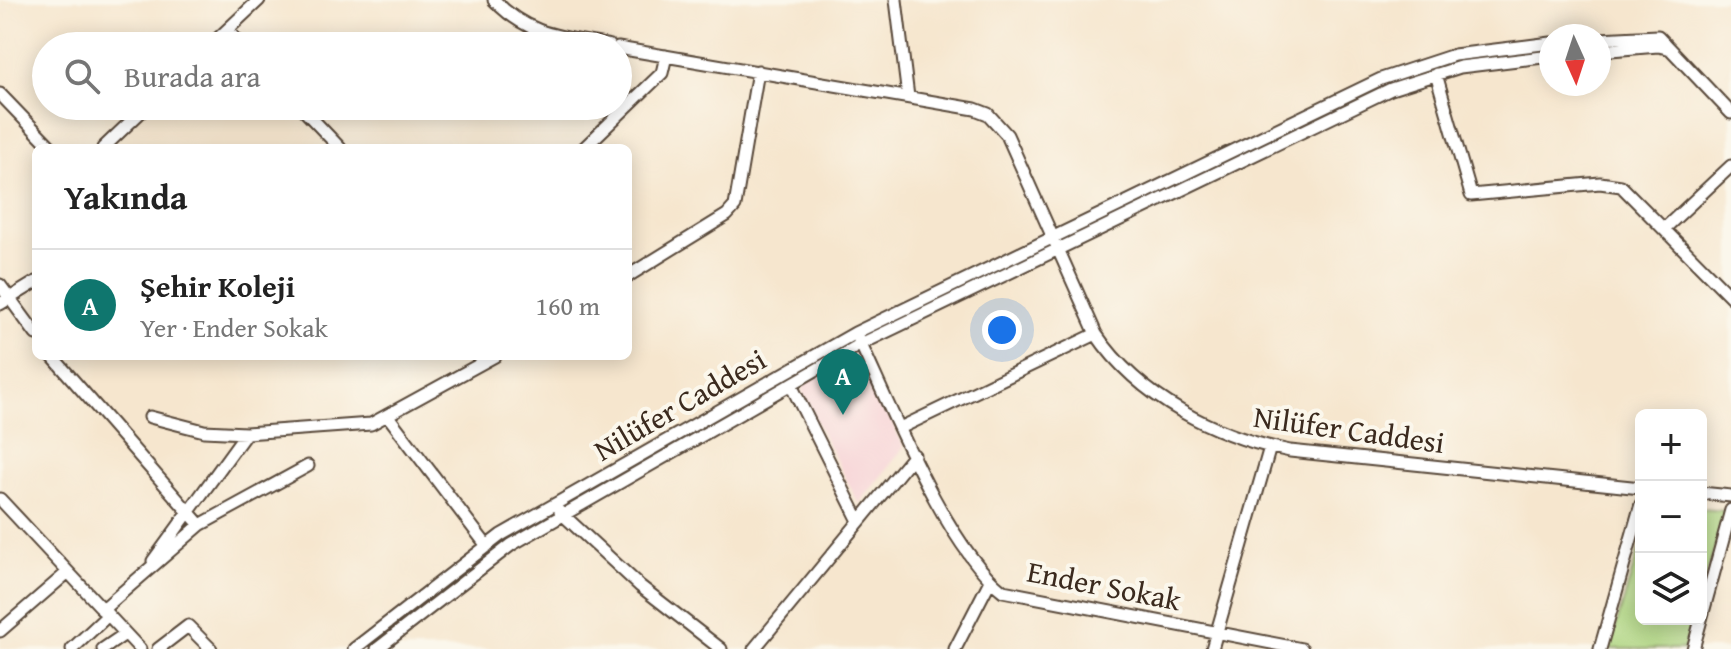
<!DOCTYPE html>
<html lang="tr">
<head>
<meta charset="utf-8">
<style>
  body { margin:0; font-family:"Gentium Book Plus",serif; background:#f2f2f2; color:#222 }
  .controls { position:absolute; right:24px; bottom:24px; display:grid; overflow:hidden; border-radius:12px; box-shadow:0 4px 20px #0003 }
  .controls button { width:72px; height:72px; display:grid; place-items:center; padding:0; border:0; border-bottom:2px solid #e0e0e0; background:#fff; color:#222; font:40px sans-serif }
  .compass { position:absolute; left:1539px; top:24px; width:72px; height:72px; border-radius:50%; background:#fff; box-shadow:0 4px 20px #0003; rotate:177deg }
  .you { position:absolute; left:1002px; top:330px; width:28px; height:28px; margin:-20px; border:6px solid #fff; border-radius:50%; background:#1a73e8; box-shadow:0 0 0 12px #1a73e833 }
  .badge { display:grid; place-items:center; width:52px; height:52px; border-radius:50%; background:#0f766e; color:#fff; font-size:26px; font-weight:700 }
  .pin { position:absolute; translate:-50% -66px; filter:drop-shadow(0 2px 4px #0008) }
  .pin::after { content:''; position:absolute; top:42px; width:28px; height:24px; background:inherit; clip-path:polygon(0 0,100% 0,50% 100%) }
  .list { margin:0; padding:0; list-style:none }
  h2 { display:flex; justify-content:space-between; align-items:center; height:104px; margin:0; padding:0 32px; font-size:34px }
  h2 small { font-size:26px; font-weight:400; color:#767676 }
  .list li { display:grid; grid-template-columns:52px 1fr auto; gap:24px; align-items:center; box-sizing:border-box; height:112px; padding:0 32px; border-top:2px solid #e0e0e0 }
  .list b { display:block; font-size:30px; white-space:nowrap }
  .list p { margin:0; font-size:26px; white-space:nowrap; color:#767676 }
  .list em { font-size:26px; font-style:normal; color:#767676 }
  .icon { flex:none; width:44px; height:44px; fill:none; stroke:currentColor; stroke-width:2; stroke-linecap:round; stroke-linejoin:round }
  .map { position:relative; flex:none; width:1731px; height:649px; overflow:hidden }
  .search { position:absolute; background:#fff; box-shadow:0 4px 20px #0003; left:32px; top:32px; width:600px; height:88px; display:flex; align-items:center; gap:20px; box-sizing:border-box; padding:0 28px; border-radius:44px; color:#767676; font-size:30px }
  .panel { position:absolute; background:#fff; box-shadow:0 4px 20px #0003; left:32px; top:144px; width:600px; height:216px; border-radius:12px }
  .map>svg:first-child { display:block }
  .built { fill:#f7cfd4 }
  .green { fill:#acd47e; stroke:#747f4e; stroke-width:2 }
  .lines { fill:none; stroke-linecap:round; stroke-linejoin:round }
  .minor-casing { stroke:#574638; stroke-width:15 }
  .minor { stroke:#fff; stroke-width:11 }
  .labels { text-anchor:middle; stroke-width:8; stroke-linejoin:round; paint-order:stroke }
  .street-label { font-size:30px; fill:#3b2a1e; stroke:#fbf7ec }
</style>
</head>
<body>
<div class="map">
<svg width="1731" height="649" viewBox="0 0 1731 649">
  <rect width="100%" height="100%" fill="#fbf7ec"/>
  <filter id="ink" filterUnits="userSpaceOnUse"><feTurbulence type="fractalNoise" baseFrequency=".0125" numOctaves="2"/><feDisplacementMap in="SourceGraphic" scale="16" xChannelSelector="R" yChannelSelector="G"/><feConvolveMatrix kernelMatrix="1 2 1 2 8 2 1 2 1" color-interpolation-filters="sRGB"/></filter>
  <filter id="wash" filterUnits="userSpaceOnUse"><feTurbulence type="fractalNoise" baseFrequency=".006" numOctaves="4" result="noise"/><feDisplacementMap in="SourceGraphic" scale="32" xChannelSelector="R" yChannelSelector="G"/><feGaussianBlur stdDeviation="1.8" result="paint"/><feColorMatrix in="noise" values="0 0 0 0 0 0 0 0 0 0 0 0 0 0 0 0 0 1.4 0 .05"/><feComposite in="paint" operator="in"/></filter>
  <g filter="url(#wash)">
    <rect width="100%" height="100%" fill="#f6e6ce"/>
    <path class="built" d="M858,352l46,95 -45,57 -57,-109 2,-13z"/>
    <path class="green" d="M1701,509l25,2 -25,82z
      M1641,543v76h52l-9,30h-75z"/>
  </g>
  <g filter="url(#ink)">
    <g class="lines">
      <defs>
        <path id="minor" d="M494,0c34,36 69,37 116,46
          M896,0l12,97
          M227,30l15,16
          M1599,39l59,-3 73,77
          M210,46l49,-46
          M618,48l357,61 13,5 19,21 89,199c43,64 120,103 194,117l351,37
          M1599,51l59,-5 9,2
          M1436,74l35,121 129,-12 21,3 110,111
          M0,94l52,54
          M300,106l40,42
          M103,148l44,-42
          M584,148l78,-75 4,-17
          M1664,229l67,-63
          M628,276l99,-61 8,-9 23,-135
          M0,285l36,49
          M0,304l36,-22
          M858,338c32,68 88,209 145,253l299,58
          M52,356l148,169
          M791,385l68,136
          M388,416l99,130
          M150,417l54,14 42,2 125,-9 124,-68
          M900,428l196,-94
          M1701,493l30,3
          M0,499l140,150
          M560,512l80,74 81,63
          M153,561l93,-128
          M102,610l98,-85 108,-59
          M0,631l67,-58
          M72,649l35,-33
          M103,649l22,-15
          M158,649l30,-23 23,23
          M354,649l147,-114 354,-202 526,-254 73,-24 97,-12
          M377,649l134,-104 350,-201 530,-255 69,-22 91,-11
          M754,649l160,-194
          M955,649l35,-68
          M1212,649l58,-202
          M1600,649l41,-145
          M1693,649l38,-139"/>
      </defs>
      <use href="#minor" class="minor-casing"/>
      <use href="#minor" class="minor"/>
    </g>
  </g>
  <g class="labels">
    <g class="street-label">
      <text transform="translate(680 405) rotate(-30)" y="10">Nilüfer Caddesi</text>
      <text transform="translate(1349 430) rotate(8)" y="10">Nilüfer Caddesi</text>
      <text transform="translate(1104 586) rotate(11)" y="10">Ender Sokak</text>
    </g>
  </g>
</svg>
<div class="controls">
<button>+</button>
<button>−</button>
<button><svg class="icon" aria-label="layers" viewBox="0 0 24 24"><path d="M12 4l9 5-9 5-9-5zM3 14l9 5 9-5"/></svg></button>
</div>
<svg class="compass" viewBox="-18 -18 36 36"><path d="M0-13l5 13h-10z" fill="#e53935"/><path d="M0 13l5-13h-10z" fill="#767676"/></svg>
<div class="you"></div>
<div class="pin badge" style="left:843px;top:415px">A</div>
<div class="search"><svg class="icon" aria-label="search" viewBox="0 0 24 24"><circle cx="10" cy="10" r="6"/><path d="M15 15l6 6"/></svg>Burada ara</div>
<section class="panel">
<h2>Yakında<small></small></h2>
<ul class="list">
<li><span class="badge">A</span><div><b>Şehir Koleji</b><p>Yer · Ender Sokak</p></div><em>160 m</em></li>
</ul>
</section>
</div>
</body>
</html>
